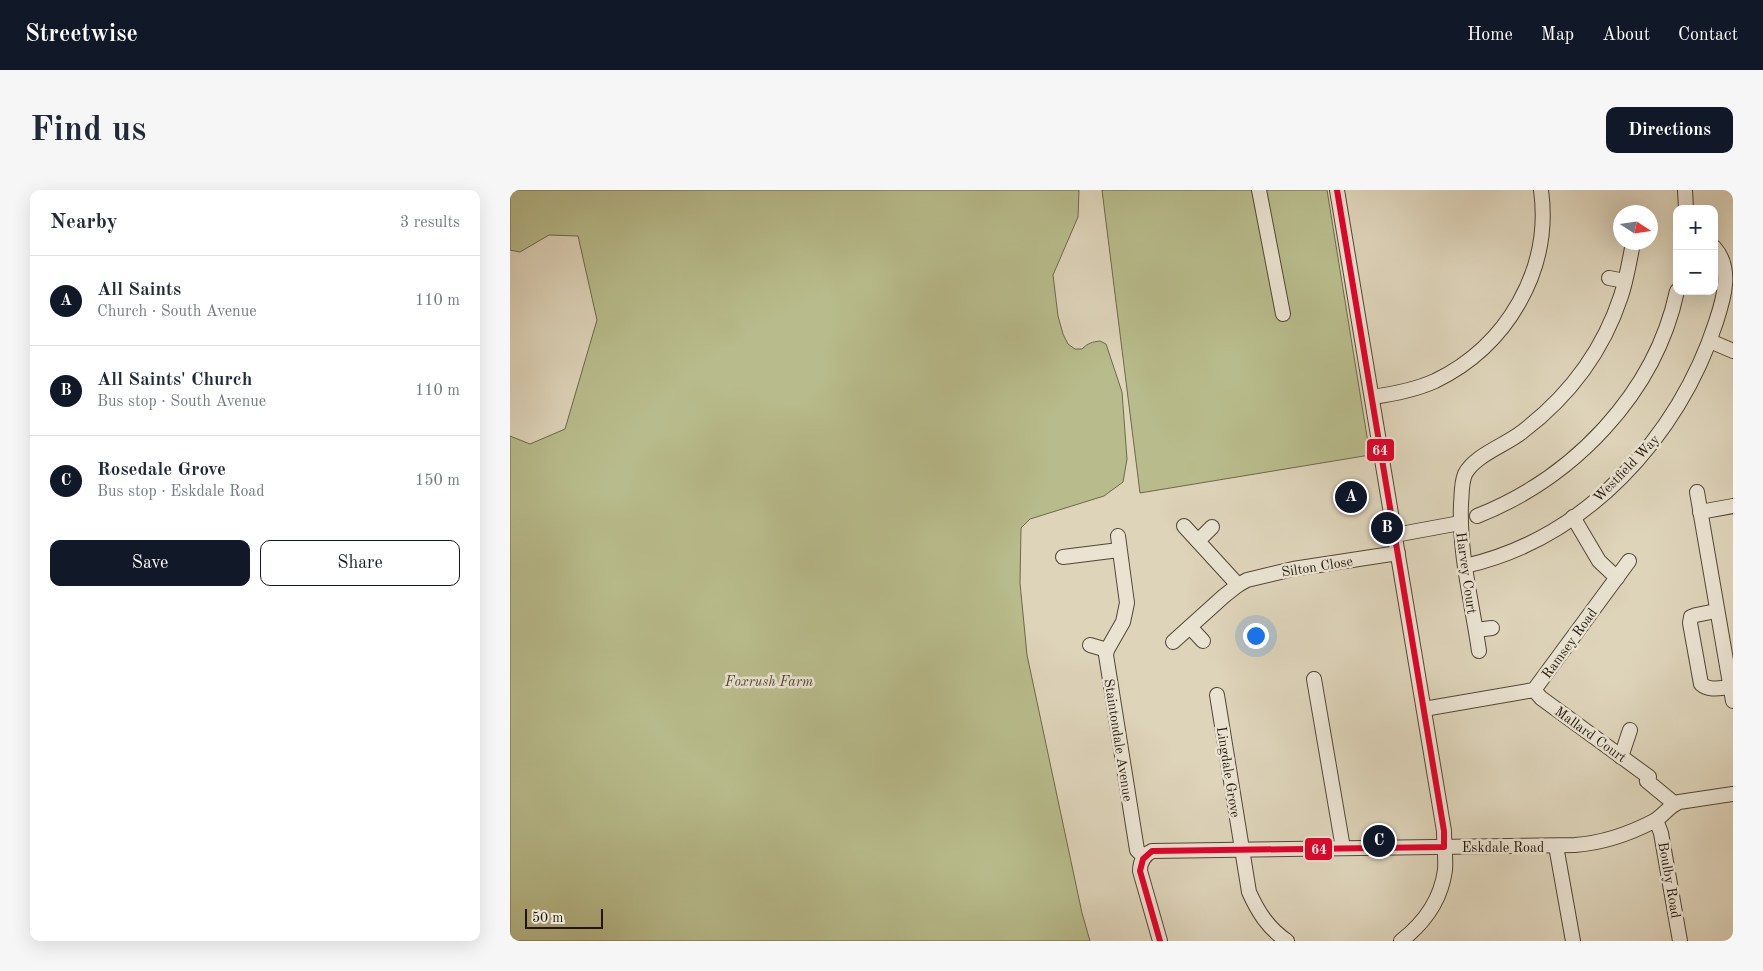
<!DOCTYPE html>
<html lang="en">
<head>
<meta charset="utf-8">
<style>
  :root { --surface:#fff; --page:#f6f6f7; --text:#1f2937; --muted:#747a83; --line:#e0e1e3; --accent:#111827 }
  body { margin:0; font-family:"Old Standard TT",serif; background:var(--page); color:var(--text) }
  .controls { position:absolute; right:15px; top:15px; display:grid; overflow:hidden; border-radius:10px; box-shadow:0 5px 20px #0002 }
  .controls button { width:45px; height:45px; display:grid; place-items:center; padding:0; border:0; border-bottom:1px solid var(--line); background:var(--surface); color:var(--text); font:25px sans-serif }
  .compass { position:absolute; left:1103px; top:15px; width:45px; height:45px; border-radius:50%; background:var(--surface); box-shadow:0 5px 20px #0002; rotate:102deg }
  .scale { position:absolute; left:15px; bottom:12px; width:78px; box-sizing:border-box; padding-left:5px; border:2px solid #221609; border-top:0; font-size:14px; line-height:18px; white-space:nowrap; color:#221609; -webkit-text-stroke:4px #eae3d2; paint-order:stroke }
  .you { position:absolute; left:745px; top:445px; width:18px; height:18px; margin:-12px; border:4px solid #fff; border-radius:50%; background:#1a73e8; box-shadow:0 0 0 8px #1a73e833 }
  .badge { display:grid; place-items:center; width:32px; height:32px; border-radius:50%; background:var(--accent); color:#fff; font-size:16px; font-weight:700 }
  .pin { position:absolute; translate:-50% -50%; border:2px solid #fff; box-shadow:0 1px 5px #0006 }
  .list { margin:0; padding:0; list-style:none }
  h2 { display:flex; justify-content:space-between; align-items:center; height:65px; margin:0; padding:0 20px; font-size:21px }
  h2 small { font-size:16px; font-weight:400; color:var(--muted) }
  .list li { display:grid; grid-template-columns:32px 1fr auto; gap:15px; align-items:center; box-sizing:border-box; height:90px; padding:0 20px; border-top:1px solid var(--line) }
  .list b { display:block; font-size:19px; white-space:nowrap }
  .list p { margin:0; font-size:16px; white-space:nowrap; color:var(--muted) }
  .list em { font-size:16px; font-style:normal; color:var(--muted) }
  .actions { display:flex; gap:10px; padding:15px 20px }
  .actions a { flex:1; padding:11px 0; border:1px solid var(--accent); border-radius:10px; text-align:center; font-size:18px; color:var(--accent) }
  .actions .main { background:var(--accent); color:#fff }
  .map { position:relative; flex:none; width:1223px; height:751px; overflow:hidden; border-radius:10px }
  header { display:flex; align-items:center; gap:30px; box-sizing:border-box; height:70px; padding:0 25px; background:var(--accent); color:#fff }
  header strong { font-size:24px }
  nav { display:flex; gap:28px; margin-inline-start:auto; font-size:18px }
  .intro { display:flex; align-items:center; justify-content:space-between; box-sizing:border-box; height:120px; padding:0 30px }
  h1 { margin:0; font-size:35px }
  .button { padding:12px 22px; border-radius:10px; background:var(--accent); color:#fff; font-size:18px; font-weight:700 }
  main { display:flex; gap:30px; padding:0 30px }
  aside { flex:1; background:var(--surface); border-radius:10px; box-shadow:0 5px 20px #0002 }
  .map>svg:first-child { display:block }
</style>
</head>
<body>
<header>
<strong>Streetwise</strong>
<nav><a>Home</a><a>Map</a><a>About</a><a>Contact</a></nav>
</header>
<div class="intro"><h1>Find us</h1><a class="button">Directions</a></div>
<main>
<aside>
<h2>Nearby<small>3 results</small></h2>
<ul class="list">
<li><span class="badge">A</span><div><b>All Saints</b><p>Church · South Avenue</p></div><em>110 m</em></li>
<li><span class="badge">B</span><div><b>All Saints' Church</b><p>Bus stop · South Avenue</p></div><em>110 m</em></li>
<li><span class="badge">C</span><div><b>Rosedale Grove</b><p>Bus stop · Eskdale Road</p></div><em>150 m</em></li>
</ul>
<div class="actions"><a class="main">Save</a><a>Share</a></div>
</aside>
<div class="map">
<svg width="1223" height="751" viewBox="0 0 1223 751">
  <rect width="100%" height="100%" fill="#ded4ba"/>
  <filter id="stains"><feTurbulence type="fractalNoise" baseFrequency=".004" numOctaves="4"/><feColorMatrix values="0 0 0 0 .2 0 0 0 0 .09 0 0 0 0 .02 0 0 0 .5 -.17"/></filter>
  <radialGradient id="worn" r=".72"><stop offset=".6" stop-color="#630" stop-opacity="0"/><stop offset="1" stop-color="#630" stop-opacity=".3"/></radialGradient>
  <g fill="#b8bb8b" stroke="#6d684a">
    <path d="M0,0H569L568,27L543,85L548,126L553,144L558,154L565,159H572C578,153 582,152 590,151L596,154L612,202L617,269L613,292L594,306L520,329L511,338L510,393L517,465L572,723L580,751H0V246L20,254L55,239L87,130L68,46L39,45L10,62L0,60Z"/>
    <polygon points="592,0 817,0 860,265 630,303"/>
  </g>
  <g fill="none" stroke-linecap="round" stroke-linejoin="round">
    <defs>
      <g id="minor">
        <polyline points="749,0 773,124"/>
        <path d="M827,0L934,641C934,654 936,668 935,680C931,710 913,734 891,751"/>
        <polyline points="1175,0 1176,19"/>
        <polyline points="1099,88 1115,91"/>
        <polyline points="1200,151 1223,161"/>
        <path d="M862,207C884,204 905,200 925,191C997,156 1042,80 1031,0"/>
        <polyline points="1187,302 1223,511"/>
        <polyline points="1190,322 1223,316"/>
        <path d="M967,326C1063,288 1145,204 1167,101"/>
        <polyline points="1063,327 1089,371 1107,388"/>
        <polyline points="674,336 728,395"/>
        <polyline points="885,345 950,333"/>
        <polyline points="608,346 617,413 613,432 597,460 596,465 627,660 634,667"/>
        <polyline points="688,351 702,337"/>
        <polyline points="553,367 609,360"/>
        <path d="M955,376C1075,349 1169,247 1206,132C1214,108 1223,78 1204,57"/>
        <path d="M1206,421L1186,425L1181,427L1180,433L1191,494C1199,501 1210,498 1221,497"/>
        <polyline points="680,437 693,451"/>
        <polyline points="966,440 982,438"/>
        <polyline points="663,452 714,406 728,395 737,390 783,379 888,363"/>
        <polyline points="580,455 597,460"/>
        <path d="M969,461C962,412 949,364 951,314C952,304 951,294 955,284C965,265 996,255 1012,242C1058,207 1093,161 1111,106C1116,91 1119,74 1122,58"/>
        <polyline points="804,489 833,658"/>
        <polyline points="1024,500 1031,508 1139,587 1137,591 1165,614"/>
        <path d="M707,505L739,702C748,722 758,738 777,751"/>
        <polyline points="914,519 1024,500 1119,371"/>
        <polyline points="1111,567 1120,540"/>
        <polyline points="1146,630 1151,643 1170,751"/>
        <polyline points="1046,656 1063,751"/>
        <path d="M650,751L630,681C630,672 634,665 642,661L1065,655C1093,653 1119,644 1144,631C1153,626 1159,616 1169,612L1223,604"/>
      </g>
    </defs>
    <use href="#minor" stroke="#514635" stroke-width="16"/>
    <use href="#minor" stroke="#eae3d2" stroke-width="14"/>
    <defs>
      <polyline id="bus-1" points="650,751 630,681 633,669 642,661 934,657 934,641 827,0"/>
    </defs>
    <use href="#bus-1" stroke="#eae3d2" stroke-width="10"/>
    <use href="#bus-1" stroke="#e4002b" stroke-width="6"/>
  </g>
  <g text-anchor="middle" stroke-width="5" stroke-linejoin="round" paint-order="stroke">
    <g font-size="14" fill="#221609" stroke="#eae3d2">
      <text transform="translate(1116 278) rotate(-46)" y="5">Westfield Way</text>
      <text transform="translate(807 376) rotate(-9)" y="5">Silton Close</text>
      <text transform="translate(957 383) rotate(82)" y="5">Harvey Court</text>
      <text transform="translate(1059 453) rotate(-54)" y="5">Ramsey Road</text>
      <text transform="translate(1081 544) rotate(36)" y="5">Mallard Court</text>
      <text transform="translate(609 550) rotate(81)" y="5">Staintondale Avenue</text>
      <text transform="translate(719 582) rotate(81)" y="5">Lingdale Grove</text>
      <text x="993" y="662">Eskdale Road</text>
      <text transform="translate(1160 690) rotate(80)" y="5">Boulby Road</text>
    </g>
    <g font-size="14" font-style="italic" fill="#4f4830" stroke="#eae3d2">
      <text x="259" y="496">Foxrush Farm</text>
    </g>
  </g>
  <g stroke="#eae3d2" stroke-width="2">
    <rect x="856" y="248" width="29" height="24" rx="5" fill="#e4002b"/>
    <rect x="794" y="647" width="29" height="24" rx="5" fill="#e4002b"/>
  </g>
  <g font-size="14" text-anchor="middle" font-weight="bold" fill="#fff">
    <text x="870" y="265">64</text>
    <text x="809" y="664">64</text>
  </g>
  <rect width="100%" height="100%" filter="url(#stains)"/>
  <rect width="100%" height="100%" fill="url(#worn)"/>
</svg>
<div class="controls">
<button>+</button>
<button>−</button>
</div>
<svg class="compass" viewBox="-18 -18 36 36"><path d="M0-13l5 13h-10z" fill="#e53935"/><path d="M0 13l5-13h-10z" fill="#747a83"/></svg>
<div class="scale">50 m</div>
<div class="you"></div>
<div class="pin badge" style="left:841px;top:307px">A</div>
<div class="pin badge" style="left:877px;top:338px">B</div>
<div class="pin badge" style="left:869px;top:651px">C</div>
</div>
</main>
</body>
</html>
